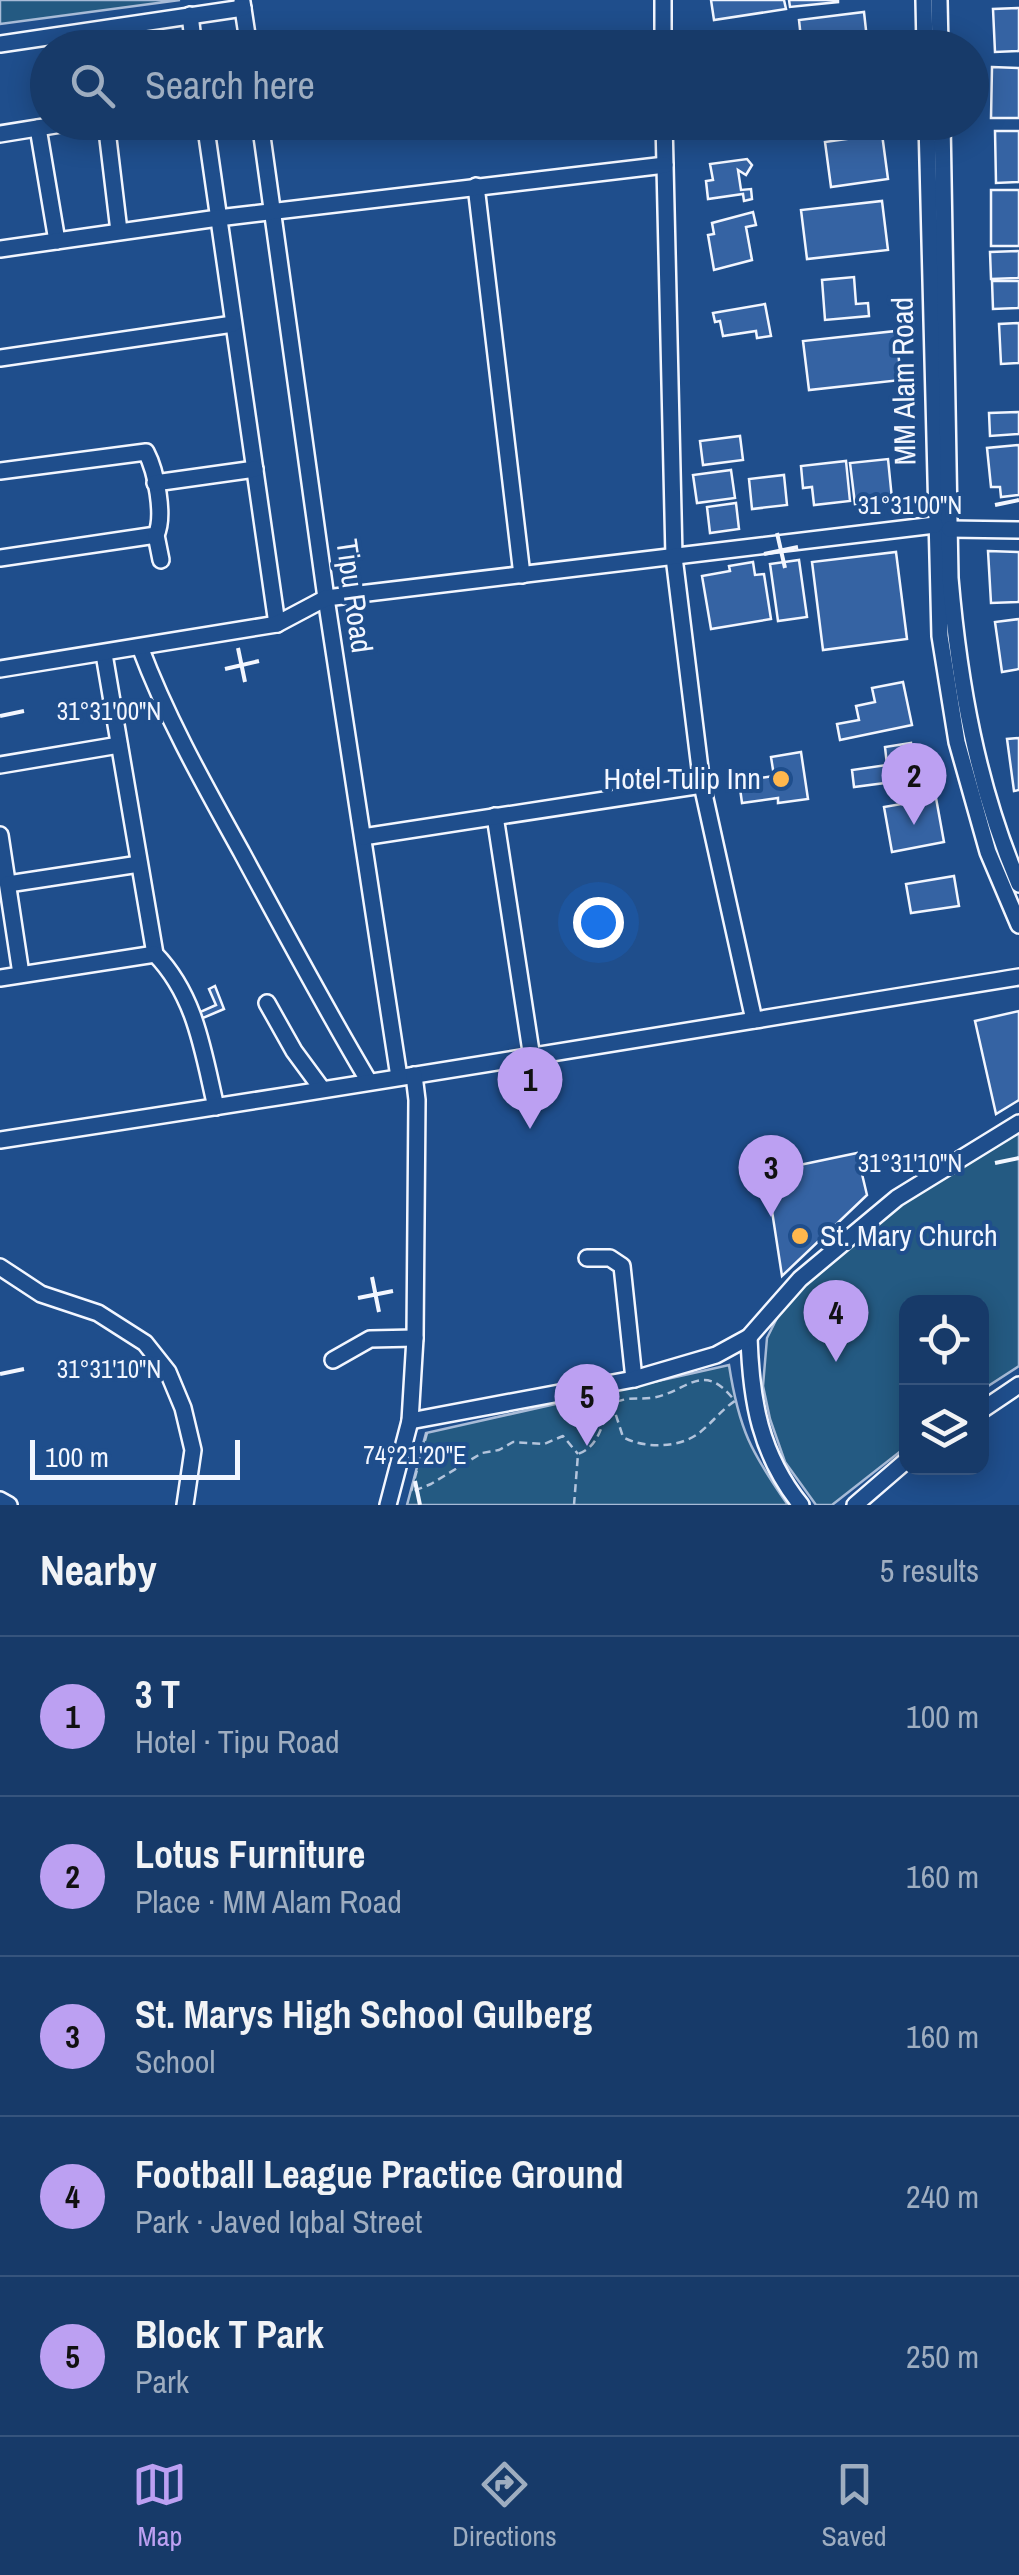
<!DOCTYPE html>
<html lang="en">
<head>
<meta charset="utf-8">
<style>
  :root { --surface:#173a69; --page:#244571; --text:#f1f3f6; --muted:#9eadc0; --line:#36547d; --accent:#bca0f2 }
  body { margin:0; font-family:"Archivo Narrow",sans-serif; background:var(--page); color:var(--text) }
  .controls { position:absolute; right:30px; bottom:30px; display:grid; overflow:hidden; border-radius:20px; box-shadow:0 5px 25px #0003 }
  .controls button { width:90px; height:90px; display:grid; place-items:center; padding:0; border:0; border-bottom:2px solid var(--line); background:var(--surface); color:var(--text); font:50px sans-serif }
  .scale { position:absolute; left:30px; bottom:25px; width:210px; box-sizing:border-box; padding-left:10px; border:5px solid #f2f6ff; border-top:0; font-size:28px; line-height:35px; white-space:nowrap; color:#f2f6ff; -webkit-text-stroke:8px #1f4e8c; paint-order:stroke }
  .you { position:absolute; left:598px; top:922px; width:35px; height:35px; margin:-25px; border:8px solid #fff; border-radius:50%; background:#1a73e8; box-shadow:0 0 0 15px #1a73e833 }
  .badge { display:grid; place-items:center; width:65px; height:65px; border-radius:50%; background:var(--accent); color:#111; font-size:32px; font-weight:700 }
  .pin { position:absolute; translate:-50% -82px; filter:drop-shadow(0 2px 5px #0008) }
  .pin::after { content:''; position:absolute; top:52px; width:35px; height:30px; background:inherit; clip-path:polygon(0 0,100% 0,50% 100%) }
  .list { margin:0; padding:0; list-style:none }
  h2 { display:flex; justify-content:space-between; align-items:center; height:130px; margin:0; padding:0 40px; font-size:42px }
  h2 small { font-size:32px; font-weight:400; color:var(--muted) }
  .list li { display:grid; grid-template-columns:65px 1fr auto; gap:30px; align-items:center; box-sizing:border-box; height:160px; padding:0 40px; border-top:2px solid var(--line) }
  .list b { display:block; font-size:38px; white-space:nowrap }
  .list p { margin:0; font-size:32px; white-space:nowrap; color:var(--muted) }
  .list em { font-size:32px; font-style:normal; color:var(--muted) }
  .icon { flex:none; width:55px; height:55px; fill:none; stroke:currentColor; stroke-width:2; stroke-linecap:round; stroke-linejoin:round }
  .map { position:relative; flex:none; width:1019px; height:1505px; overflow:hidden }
  .search { position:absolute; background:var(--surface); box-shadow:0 5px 25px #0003; left:30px; right:30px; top:30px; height:110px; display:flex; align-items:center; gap:25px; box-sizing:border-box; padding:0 35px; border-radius:55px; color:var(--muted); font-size:38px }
  .sheet { height:930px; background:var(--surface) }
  nav { display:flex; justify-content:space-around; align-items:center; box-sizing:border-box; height:140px; border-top:2px solid var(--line); background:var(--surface); font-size:28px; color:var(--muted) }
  nav a { display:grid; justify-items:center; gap:5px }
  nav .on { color:var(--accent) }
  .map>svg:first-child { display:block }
</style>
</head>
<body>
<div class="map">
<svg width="1019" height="1505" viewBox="0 0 1019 1505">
  <rect width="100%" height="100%" fill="#1f4e8c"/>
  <g fill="#245a82" stroke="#a8bbd7" stroke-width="2.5">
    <polygon points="0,0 180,0 0,24"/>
    <polygon points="1019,1132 1019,1366 982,1390 982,1302 906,1302 906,1447 832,1505 816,1505 785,1462 770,1419 763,1386 767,1338 791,1290 876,1218"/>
    <path d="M729,1365C739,1430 751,1452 788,1505H407L426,1433Z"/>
  </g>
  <g fill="#3563a3" stroke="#f2f6ff" stroke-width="2.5">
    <polygon points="711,0 784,0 786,9 714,20"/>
    <polygon points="789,0 838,0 838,2 790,7"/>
    <polygon points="1019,8 1019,51 995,52 993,9"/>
    <polygon points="864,12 868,48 802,48 799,20"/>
    <polygon points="992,67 1019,68 1019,118 991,118"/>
    <polygon points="823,122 878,122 878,123 824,131"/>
    <polygon points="995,131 1019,131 1019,182 996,183"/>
    <polygon points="882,134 888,179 831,187 825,142"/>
    <polygon points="747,159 752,165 746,175 738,170 741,190 751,189 752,199 744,201 743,194 708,199 706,181 713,180 710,164"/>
    <rect x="991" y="190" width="28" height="56"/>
    <polygon points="882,201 888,250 807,259 801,210"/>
    <polygon points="753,212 756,225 746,227 752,260 714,270 708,235 714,234 712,223"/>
    <polygon points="1019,251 1019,278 991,279 990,252"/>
    <polygon points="854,277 856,304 868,303 869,316 825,320 822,280"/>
    <polygon points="992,281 1019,281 1019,308 993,309"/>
    <polygon points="765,304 771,336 757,338 756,331 723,336 720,321 715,322 713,313"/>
    <polygon points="1019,323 1019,363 1001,364 999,324"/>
    <polygon points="896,331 901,380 809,390 803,341"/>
    <polygon points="1019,412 1019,434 990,436 989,413"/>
    <polygon points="740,436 743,460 703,465 700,441"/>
    <polygon points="1019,445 1019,495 1001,497 1000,487 991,487 987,448"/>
    <polygon points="888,459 892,499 855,504 850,463"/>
    <polygon points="846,461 850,501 814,505 812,487 803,488 801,466"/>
    <polygon points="731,470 735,498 697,503 693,475"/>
    <polygon points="784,475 787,505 752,509 749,479"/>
    <polygon points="736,503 739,529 710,533 707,507"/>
    <polygon points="988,551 1019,552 1019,602 991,603"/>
    <polygon points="896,552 907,639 823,650 812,562"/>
    <polygon points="799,560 807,617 778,621 770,564"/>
    <polygon points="753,562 755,575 764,574 771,619 711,629 702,576 730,571 729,566"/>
    <polygon points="1019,619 1019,669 1002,672 995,622"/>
    <polygon points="903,682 912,725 840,740 837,724 859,720 856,706 875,702 872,688"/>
    <polygon points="1019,738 1019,790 1014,791 1007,739"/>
    <polygon points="911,743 916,779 854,787 852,770 887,765 885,747"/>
    <polygon points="801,752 808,799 778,803 778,798 742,803 739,781 774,776 771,757"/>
    <polygon points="936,798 944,842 892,852 884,807"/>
    <polygon points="954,876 959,906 911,913 906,884"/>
    <polygon points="215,986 224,1009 203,1018 200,1012 216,1005 209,989"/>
    <polygon points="1019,1011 1019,1100 996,1114 975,1021"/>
    <polygon points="857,1153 867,1195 782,1276 766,1172"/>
  </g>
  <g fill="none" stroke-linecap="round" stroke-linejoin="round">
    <defs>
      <g id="minor">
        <polyline points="663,0 663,48"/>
        <polyline points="924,0 925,48"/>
        <polyline points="939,0 940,48"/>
        <polyline points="242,2 249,48"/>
        <polyline points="190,15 194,48"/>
        <polyline points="0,44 243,8"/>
        <polyline points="106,122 119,231"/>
        <polyline points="205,122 277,624"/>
        <polyline points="260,122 326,598 399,1077"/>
        <polyline points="664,122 674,557 702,785 754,1020"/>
        <polyline points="927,122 940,636 957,742 988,852 1019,925"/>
        <path d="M942,122L950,578C959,683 977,786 1019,884"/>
        <polyline points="38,128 57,241"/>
        <polyline points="0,134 74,122"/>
        <polyline points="476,186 522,575"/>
        <polyline points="0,249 218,218 665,165"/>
        <polyline points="0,358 233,324"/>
        <path d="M0,471L146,452C156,471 165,516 156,535L0,558"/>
        <polyline points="155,483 255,469"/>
        <polyline points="950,529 1019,530"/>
        <polyline points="156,535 161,560"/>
        <path d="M140,647C167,719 205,786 242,853C283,929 324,1006 368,1080"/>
        <path d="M104,654L155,954C196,996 203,1052 216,1107"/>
        <polyline points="0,669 277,624 326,598 935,525"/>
        <polyline points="0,765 119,745"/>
        <polyline points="495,816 532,1058"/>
        <polyline points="0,835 21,974"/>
        <polyline points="363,837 702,785"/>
        <polyline points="8,884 139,864"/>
        <polyline points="0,978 155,954"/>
        <polyline points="267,1003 294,1051 322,1089"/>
        <path d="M0,1140C340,1089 679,1032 1019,977"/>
        <polyline points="587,1258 610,1258 622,1266 634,1379"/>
        <polyline points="0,1267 41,1294 98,1313 145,1343 168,1372 183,1408 193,1450 185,1505"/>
        <path d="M749,1337C751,1401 760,1454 801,1505"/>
        <polyline points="333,1360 370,1339 415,1338"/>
        <polyline points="982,1410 1019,1385"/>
        <polyline points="410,1421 634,1379 716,1355 749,1337 800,1279 897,1198 1019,1123"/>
        <polyline points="0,1500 9,1505"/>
        <polyline points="388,1505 410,1421 415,1338 417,1100 414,1075"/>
        <polyline points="855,1505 906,1461"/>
      </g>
    </defs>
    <use href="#minor" stroke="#f2f6ff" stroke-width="20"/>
    <g stroke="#b3c4dc" stroke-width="2.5" stroke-dasharray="8 5" stroke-linecap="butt">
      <path d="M604,1399C614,1404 617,1401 627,1399C635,1398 643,1399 651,1398C689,1392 702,1359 735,1401C721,1410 712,1423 699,1433C680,1448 644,1449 623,1437L612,1403"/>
      <polyline points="427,1433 411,1492 431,1484 482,1453 499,1450 513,1442 544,1444 563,1436 578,1454"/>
      <path d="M574,1505L578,1454C600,1446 601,1424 611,1404"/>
    </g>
    <use href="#minor" stroke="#1f4e8c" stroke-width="15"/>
  </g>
  <path fill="none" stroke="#f2f6ff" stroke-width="4" d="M995,505L1019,500M777,533L785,568M764,554L798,547M238,648L245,682M225,669L259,661M0,716L24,711M995,1163L1019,1158M372,1277L379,1312M358,1298L393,1291M0,1374L24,1369M415,1481L420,1505"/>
  <g fill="#ffb74d" stroke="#1f4e8c" stroke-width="4">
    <circle cx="781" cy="779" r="10"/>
    <circle cx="800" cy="1236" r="10"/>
  </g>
  <g text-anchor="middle" stroke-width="8" stroke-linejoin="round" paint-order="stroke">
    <g font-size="30" fill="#f2f6ff" stroke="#1f4e8c">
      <text transform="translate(904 381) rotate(-91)" y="10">MM Alam Road</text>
      <text transform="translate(354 596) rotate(82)" y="10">Tipu Road</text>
    </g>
    <g font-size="30" fill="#f2f6ff" stroke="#1f4e8c" text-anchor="end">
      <text x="761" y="789">Hotel Tulip Inn</text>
      <text x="820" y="1246" text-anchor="start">St. Mary Church</text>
    </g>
  </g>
  <g font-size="25" text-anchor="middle" fill="#f2f6ff" stroke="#1f4e8c" stroke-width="8" stroke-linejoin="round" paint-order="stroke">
    <text x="910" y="514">31°31'00"N</text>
    <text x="109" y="720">31°31'00"N</text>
    <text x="910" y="1172">31°31'10"N</text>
    <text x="109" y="1378">31°31'10"N</text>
    <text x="415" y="1464">74°21'20"E</text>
  </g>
</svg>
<div class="controls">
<button><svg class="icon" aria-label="locate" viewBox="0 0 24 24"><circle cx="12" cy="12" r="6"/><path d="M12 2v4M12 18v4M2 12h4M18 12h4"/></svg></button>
<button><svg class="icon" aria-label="layers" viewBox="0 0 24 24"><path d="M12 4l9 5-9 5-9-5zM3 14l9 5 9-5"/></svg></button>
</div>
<div class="scale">100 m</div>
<div class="you"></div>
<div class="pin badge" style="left:530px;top:1129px">1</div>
<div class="pin badge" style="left:914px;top:825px">2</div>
<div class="pin badge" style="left:771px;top:1217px">3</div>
<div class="pin badge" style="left:836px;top:1362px">4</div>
<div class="pin badge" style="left:587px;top:1446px">5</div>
<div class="search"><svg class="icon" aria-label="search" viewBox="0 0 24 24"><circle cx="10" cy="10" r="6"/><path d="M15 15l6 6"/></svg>Search here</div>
</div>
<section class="sheet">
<h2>Nearby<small>5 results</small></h2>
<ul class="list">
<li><span class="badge">1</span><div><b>3 T</b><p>Hotel · Tipu Road</p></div><em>100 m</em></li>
<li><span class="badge">2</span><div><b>Lotus Furniture</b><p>Place · MM Alam Road</p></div><em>160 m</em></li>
<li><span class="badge">3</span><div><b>St. Marys High School Gulberg</b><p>School</p></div><em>160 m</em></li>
<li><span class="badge">4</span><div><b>Football League Practice Ground</b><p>Park · Javed Iqbal Street</p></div><em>240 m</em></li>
<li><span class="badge">5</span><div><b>Block T Park</b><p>Park</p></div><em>250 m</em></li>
</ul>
</section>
<nav>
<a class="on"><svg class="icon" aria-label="map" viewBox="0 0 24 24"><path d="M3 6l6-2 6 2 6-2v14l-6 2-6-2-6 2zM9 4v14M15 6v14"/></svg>Map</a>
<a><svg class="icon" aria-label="directions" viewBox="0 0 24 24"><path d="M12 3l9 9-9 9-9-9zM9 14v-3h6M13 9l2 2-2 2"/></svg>Directions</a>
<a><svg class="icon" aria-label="saved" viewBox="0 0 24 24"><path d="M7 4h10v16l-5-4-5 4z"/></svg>Saved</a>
</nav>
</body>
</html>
